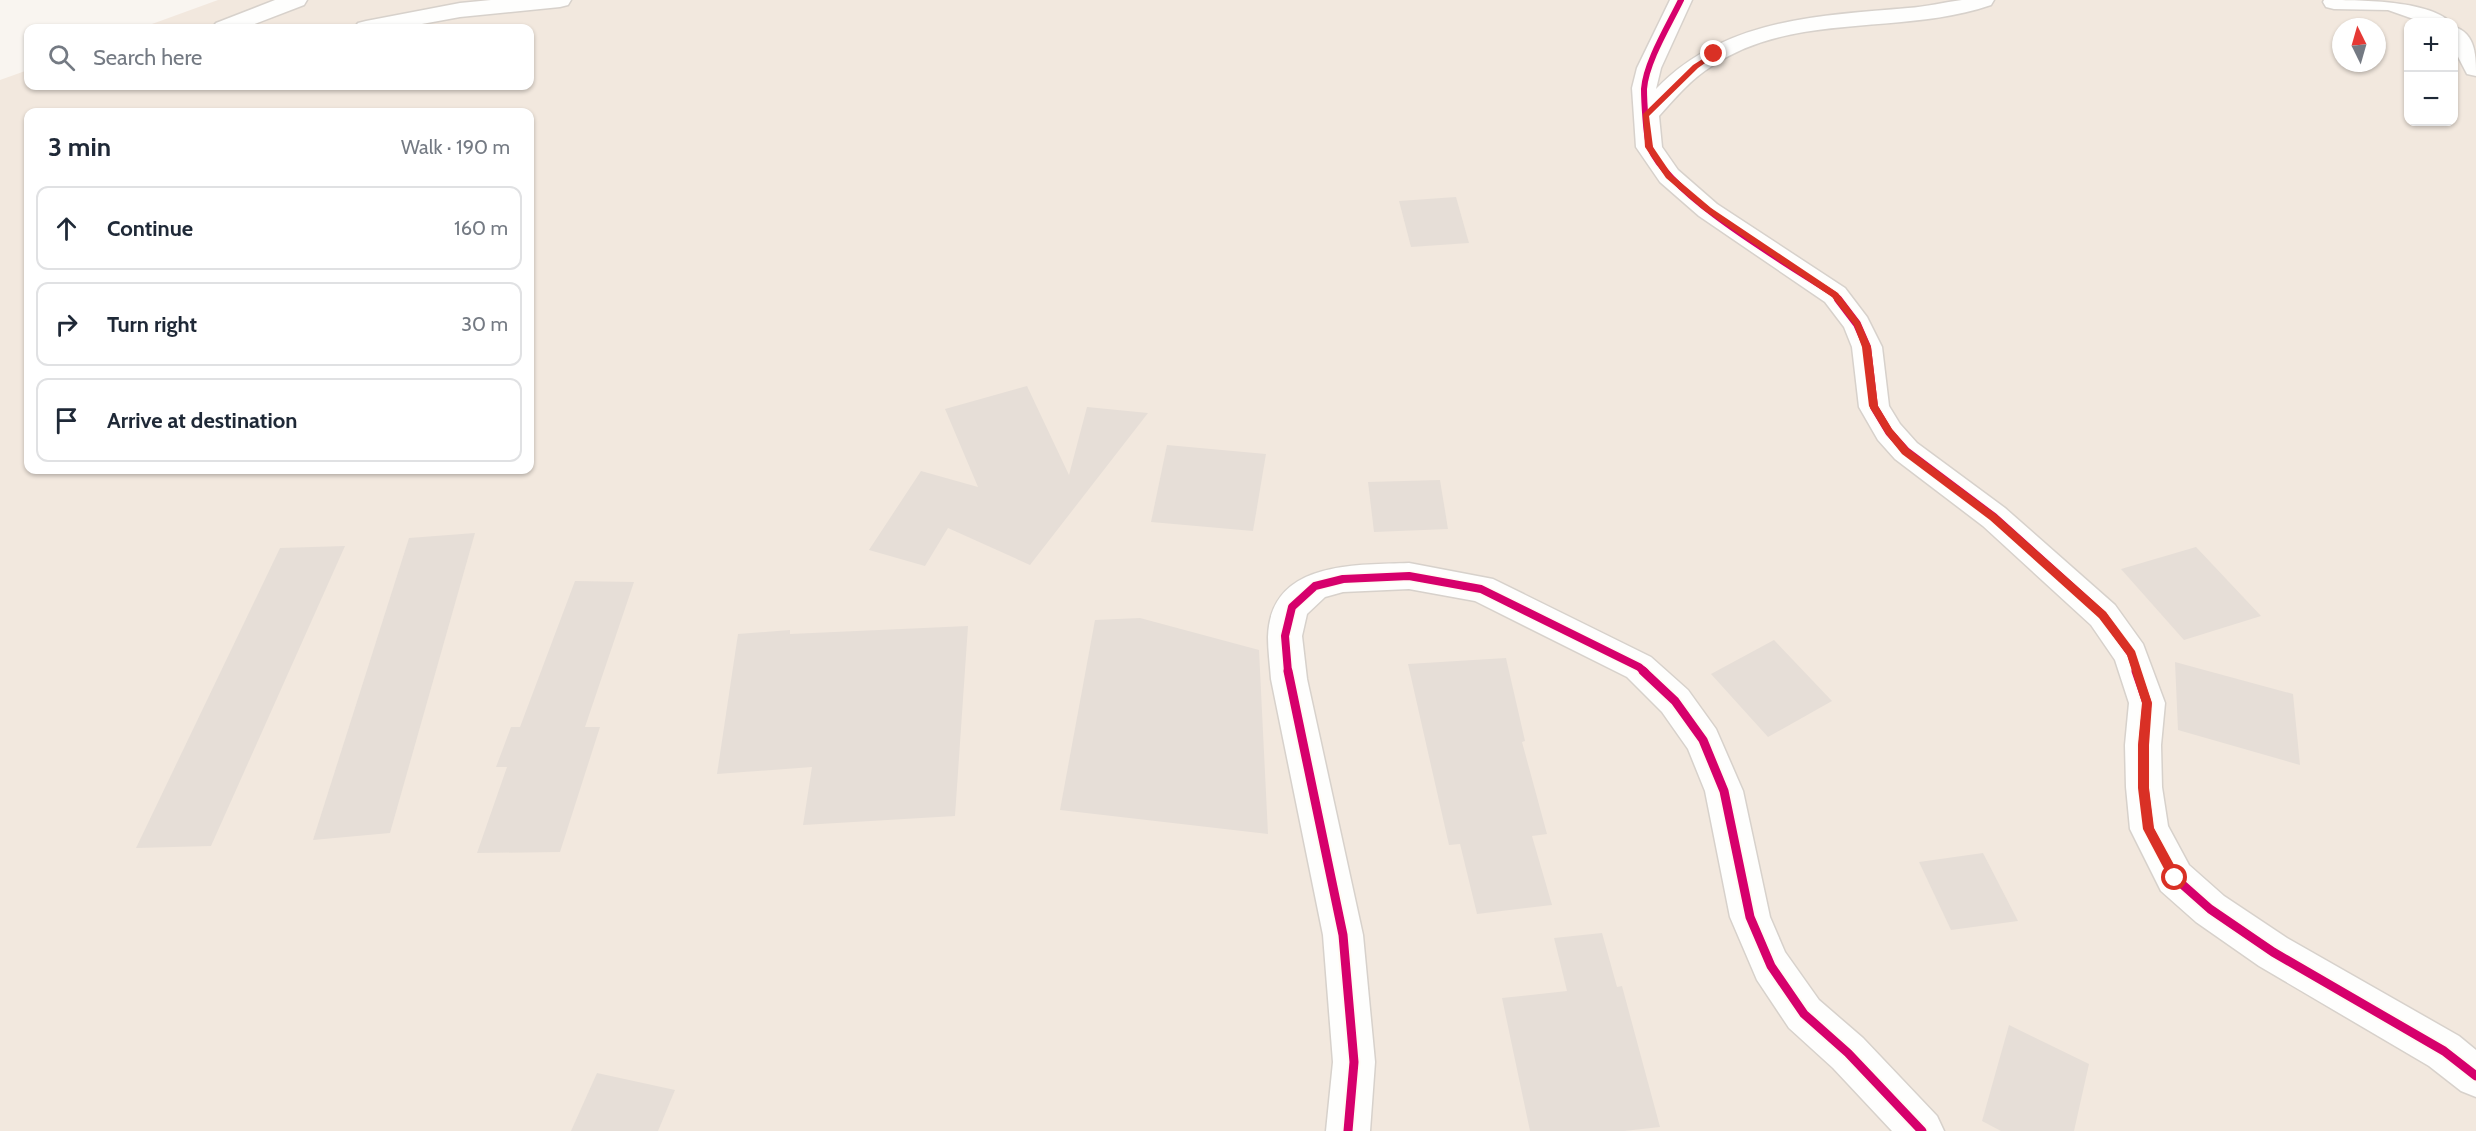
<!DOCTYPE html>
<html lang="en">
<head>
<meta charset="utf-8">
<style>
  :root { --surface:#fff; --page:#f2f2f3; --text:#1f2937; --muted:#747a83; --line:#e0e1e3 }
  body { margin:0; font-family:Cabin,sans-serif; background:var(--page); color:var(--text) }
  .controls { position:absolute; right:18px; top:18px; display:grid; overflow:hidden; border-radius:12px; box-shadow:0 2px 4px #0004 }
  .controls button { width:54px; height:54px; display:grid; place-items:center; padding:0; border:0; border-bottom:2px solid var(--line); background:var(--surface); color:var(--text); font:30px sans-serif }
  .compass { position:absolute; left:2332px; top:18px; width:54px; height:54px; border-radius:50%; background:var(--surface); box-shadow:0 2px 4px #0004; rotate:355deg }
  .stop { position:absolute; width:18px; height:18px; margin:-14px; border:4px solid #d93025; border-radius:50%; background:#fff }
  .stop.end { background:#d93025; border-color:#fff; box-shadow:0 2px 6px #0008 }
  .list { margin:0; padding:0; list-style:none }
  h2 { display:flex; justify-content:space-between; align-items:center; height:78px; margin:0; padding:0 24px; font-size:26px }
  h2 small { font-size:20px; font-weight:400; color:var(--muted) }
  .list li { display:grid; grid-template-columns:39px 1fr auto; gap:18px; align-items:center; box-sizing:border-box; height:84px; margin:0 12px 12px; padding:0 12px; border:2px solid var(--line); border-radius:12px }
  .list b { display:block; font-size:22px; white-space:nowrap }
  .list em { font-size:20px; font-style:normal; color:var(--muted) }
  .icon { flex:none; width:33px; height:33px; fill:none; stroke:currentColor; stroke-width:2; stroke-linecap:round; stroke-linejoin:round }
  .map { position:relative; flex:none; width:2476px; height:1131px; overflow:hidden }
  .search { position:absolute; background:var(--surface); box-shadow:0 2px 4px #0004; left:24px; top:24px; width:510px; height:66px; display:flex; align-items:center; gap:15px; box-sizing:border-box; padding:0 21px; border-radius:12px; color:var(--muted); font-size:22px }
  .panel { position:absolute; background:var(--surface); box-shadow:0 2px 4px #0004; left:24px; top:108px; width:510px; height:366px; border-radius:12px }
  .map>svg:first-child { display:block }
</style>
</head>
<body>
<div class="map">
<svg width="2476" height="1131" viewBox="0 0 2476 1131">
  <rect width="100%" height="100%" fill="#f9f5f0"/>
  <path fill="#f2e8de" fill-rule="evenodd" d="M218,0H2476V1131H0V80L28,70V86H530V28H141ZM2408,22H2454V122H2408ZM2341,27H2377V63H2341ZM28,112H530V470H28Z"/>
  <g fill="#e6ded7">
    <polygon points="1456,197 1469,243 1411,247 1399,201"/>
    <polygon points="1027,386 1069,475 1087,407 1148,413 1030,565 948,528 925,566 869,550 921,471 978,487 945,409"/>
    <polygon points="1167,445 1266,454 1253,531 1151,522"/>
    <polygon points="1440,480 1448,529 1374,532 1368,482"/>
    <polygon points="475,533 390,833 313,840 409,538"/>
    <polygon points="345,546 211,846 136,848 280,548"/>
    <polygon points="2196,547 2261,616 2184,640 2121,569"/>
    <polygon points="575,581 634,582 585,727 600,727 560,852 477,853 507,767 496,767 511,727 520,727"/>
    <polygon points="1140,618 1259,650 1268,834 1060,810 1095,620"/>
    <polygon points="968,626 955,816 803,825 812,767 717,774 738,634 790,630 790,634"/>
    <polygon points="1774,640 1832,701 1768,737 1711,674"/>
    <polygon points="1506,658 1525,741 1522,742 1547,834 1532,836 1552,905 1477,914 1460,844 1449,845 1408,664"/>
    <polygon points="2175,662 2293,694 2300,765 2178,730"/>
    <polygon points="1983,853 2018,921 1951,930 1919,862"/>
    <polygon points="1602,933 1617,987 1622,986 1660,1127 1624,1131 1530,1131 1502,998 1567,991 1554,938"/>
    <polygon points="2009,1025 2089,1064 2074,1131 2001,1131 1982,1121"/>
    <polygon points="597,1073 675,1090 658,1131 571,1131"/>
  </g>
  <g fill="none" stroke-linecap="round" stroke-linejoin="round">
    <defs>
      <g id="minor">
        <polygon points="275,0 307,0 304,5 244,28 212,28 216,23"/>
        <polygon points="491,0 571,0 568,5 560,7 460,17 400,28 354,28 358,23 366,21 460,3"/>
        <path d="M1670,0H1692L1661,68L1656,89C1724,19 1816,16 1908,8C1926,7 1944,2 1962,0C1973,0 1984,0 1994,0L1991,5C1902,36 1793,11 1712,66C1691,79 1675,98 1659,116L1662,147L1678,170L1717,204L1845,288L1867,317L1882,347L1889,406L1900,424L1917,443L2005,508L2115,605L2143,644L2165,703L2161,745L2162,787L2168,826L2189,865L2224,896L2287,938L2459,1036L2476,1050V1097L2461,1091L2429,1066L2259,966L2196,922L2161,891L2130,829L2126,787L2125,745L2129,703L2115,660L2091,625L1983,526L1895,459L1878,440L1859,407L1852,347L1844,327L1825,302L1699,216L1660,182L1636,147L1632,88L1637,68Z"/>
        <path d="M2324,0C2357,0 2428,0 2450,22H2422L2388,10L2334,9L2326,7L2323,2Z"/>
        <path d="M2454,27C2476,33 2476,57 2476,76L2467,74L2454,49Z"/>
        <path d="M1409,563L1493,579L1651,657L1688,690L1716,729L1743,791L1770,917L1785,952L1819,1000L1863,1038L1937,1116L1944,1131H1892L1833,1068L1789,1028L1757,980L1730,917L1705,791L1688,749L1662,712L1627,677L1475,601L1409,589L1343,592L1325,597L1307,614L1302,636L1307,679L1363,935L1375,1062L1370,1131H1326L1333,1062L1323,935L1271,679C1270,665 1268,651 1268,637C1270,561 1354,565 1409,563Z"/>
      </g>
    </defs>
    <use href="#minor" stroke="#d7d1cb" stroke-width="3"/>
    <use href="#minor" fill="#fefefd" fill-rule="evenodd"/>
    <defs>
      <path id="cycleway-far2" d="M1681,0C1669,25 1646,62 1644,89C1644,98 1646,140 1650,148C1671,197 1788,264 1835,295L1839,301"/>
      <g id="cycleway-far1">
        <polyline points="1838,299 1857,324 1867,347 1874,407 1889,432 1906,451 1994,517 2103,615 2131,654 2137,672"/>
        <polyline points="1288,672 1285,636 1292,607 1315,586 1343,579 1409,576 1481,589 1639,667 1645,672"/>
      </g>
      <g id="cycleway">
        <polyline points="1288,671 1343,935 1354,1062 1348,1131"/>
        <polyline points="1643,671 1675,701 1703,740 1724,791 1750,917 1771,966 1804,1014 1848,1053 1922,1131"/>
        <polyline points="2136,671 2147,703 2143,745 2144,787 2149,829 2175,878 2210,909 2273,952 2444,1051 2476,1076"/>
      </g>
    </defs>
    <use href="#cycleway-far2" stroke="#fffaf3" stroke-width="9"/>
    <use href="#cycleway-far1" stroke="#fffaf3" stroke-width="11"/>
    <use href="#cycleway" stroke="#fffaf3" stroke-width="13"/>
    <use href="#cycleway-far2" stroke="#d6006c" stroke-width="6"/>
    <use href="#cycleway-far1" stroke="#d6006c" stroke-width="8"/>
    <use href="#cycleway" stroke="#d6006c" stroke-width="9"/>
  </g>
  <polygon fill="#d93025" points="1712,53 1718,54 1698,68 1649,116 1653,147 1672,175 1711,208 1838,293 1860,322 1871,347 1878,406 1892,429 1909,449 1997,515 2061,572 2106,612 2135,651 2152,703 2149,745 2149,788 2154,828 2179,874 2179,882 2171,882 2143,829 2138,788 2138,745 2142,703 2127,655 2099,618 1990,520 1902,454 1886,434 1869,406 1862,347 1854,325 1832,297 1705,211 1666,178 1645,147 1643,114 1693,65"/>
</svg>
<div class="controls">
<button>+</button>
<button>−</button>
</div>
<svg class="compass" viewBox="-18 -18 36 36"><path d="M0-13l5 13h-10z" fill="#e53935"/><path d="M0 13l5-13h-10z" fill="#747a83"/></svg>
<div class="stop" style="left:2175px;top:878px"></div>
<div class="stop end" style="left:1714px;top:54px"></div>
<div class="search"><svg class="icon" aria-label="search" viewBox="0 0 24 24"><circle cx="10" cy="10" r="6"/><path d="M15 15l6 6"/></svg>Search here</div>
<section class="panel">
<h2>3 min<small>Walk · 190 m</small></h2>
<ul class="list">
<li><svg class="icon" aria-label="ahead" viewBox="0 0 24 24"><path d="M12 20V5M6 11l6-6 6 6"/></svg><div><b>Continue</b></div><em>160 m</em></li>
<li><svg class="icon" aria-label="right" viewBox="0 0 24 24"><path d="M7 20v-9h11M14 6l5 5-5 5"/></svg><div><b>Turn right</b></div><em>30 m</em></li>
<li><svg class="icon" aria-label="arrive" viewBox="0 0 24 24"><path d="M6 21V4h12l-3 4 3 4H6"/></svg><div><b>Arrive at destination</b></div></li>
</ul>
</section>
</div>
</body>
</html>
